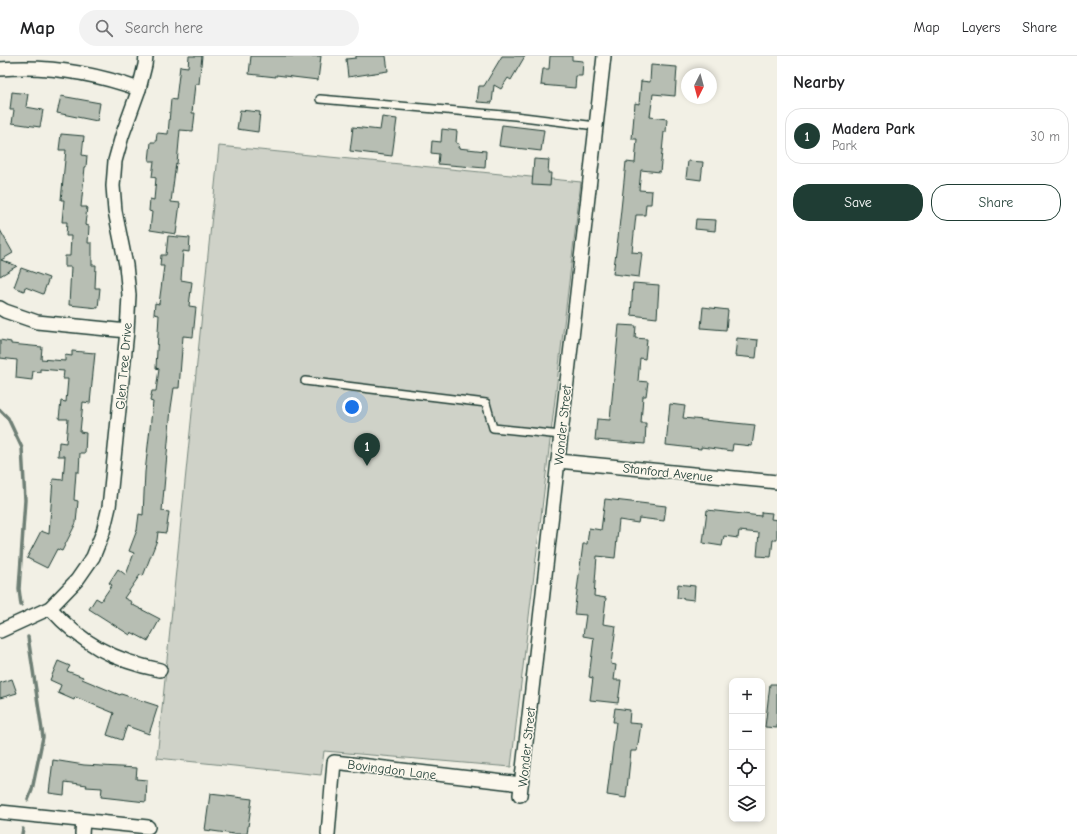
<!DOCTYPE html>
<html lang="en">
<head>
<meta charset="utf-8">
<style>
  :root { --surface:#fff; --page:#f2f2f2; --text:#202124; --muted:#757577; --line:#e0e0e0; --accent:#1f3d34 }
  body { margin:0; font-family:"Comic Neue",sans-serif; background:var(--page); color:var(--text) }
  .controls { position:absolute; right:12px; bottom:12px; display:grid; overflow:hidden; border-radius:8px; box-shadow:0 2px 6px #0003 }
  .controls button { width:36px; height:36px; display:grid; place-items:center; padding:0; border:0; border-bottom:1px solid var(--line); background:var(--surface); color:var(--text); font:20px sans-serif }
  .compass { position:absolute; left:681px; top:12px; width:36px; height:36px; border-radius:50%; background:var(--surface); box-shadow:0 2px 6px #0003; rotate:186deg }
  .you { position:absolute; left:352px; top:351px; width:14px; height:14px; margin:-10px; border:3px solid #fff; border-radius:50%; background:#1a73e8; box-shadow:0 0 0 6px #1a73e833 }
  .badge { display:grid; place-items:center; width:26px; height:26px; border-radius:50%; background:var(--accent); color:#fff; font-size:13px; font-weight:700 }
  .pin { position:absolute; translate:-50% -33px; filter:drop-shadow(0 1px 2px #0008) }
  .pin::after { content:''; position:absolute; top:21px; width:14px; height:12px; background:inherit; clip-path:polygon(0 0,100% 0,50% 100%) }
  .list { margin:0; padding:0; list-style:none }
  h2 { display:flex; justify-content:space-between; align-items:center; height:52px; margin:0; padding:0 16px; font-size:17px }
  h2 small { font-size:13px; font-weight:400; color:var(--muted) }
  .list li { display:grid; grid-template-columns:26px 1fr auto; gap:12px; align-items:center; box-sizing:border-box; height:56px; margin:0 8px 8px; padding:0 8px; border:1px solid var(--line); border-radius:16px }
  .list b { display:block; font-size:15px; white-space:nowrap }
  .list p { margin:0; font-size:13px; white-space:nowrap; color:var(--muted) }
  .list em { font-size:13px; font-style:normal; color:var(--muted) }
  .actions { display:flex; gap:8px; padding:12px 16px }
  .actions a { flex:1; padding:9px 0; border:1px solid var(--accent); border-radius:16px; text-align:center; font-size:14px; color:var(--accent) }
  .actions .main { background:var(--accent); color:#fff }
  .icon { flex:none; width:22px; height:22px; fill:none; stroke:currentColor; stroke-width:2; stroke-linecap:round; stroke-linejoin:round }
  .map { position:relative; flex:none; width:777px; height:778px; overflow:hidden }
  header { display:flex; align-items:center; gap:24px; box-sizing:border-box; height:56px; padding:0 20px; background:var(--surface); border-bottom:1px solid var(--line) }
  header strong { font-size:19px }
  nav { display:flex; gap:22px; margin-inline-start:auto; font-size:14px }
  .search { width:280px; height:36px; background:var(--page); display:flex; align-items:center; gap:10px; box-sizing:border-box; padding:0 14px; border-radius:22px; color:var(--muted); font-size:15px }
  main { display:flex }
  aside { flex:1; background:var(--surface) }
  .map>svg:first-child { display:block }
</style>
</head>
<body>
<header>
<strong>Map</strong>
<div class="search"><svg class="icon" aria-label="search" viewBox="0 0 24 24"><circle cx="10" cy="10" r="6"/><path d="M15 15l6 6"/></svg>Search here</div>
<nav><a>Map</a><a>Layers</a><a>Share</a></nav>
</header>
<main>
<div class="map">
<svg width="777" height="778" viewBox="0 0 777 778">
  <rect width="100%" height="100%" fill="#f2f0e5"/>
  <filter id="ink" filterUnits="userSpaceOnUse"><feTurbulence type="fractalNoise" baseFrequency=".025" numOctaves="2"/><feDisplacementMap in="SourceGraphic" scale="8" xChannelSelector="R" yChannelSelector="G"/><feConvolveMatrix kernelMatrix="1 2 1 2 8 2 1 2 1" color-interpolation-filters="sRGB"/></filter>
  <g filter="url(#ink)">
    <polygon fill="#cfd2c8" stroke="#77887e" points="219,90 581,126 511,711 324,695 321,719 157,702"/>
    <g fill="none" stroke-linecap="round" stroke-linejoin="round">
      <g stroke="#6e7f75" stroke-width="3.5">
        <polyline points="0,354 8,362 22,392 25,444 19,533 21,549"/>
        <polyline points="28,744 32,734 43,681 28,581"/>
        <polyline points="22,778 23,773"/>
      </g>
    </g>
    <g fill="#b7beb3" stroke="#1f3d34">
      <polygon points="189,0 202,0 199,28 195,28 192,57 195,57 193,75 180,74 177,108 176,107 171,146 180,147 176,178 150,174 152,156 149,155 150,143 154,144 156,122 152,121 154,105 149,105 151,86 156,86 157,77 168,78 171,43 176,44 180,10 188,11"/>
      <polygon points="251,0 321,0 318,24 276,19 276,21 249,18"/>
      <polygon points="356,0 386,0 388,15 348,21 346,3 356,2"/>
      <polygon points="502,0 525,0 511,24 508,22 501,33 494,29 492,47 477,46 479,30 484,30"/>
      <polygon points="550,0 572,0 572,4 583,5 582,20 576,20 575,32 541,29 543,13 549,13"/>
      <polygon points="651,9 677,11 675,40 653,38 650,61 667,63 666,76 664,76 660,116 641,114 639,134 652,135 651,148 646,148 645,159 636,159 632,196 642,197 639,221 613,218 618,182 626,106 635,107 637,83 632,83 635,47 639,48 641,25 650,26"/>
      <polygon points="12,36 28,38 26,51 43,54 40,71 12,67 14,54 10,54"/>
      <polygon points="61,40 100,47 97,65 57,57"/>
      <polygon points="240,54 260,56 258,76 237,73"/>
      <polygon points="382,61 397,63 392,100 350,95 353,71 380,74"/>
      <polygon points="502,69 544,74 541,95 499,90"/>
      <polygon points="442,73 457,75 456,87 459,88 458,92 486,95 485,112 438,108 439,98 431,97 432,85 441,86"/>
      <polygon points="61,78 84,80 82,99 87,100 86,111 85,111 81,151 87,151 85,169 89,170 88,187 92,187 92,209 96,209 95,232 100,232 98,252 69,249 71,211 65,211 65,200 70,200 71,180 66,180 67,166 62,166 64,144 61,144 66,94 59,94"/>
      <polygon points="534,103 549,104 548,117 551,117 550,130 532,129"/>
      <polygon points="688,105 703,106 701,124 686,122"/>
      <polygon points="696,163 716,164 715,175 695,173"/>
      <polygon points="0,174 13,197 1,204 17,210 0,220"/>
      <polygon points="168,180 190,182 189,196 183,195 181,224 192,226 189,250 196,251 193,281 183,280 179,332 174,332 171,352 162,455 169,456 166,477 158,476 157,484 143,520 140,519 124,542 132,546 131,548 160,563 148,585 131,576 130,579 89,553 96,542 101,545 112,529 109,527 118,513 126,519 134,497 129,495 137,474 139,458 143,459 145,416 153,346 150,345 152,335 156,335 159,313 156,312 159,259 154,258 155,247 159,248 164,210 160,210 161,199 166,199"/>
      <polygon points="21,212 49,222 43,238 25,231 24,235 14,231"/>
      <polygon points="633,227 659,229 657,262 631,259"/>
      <polygon points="703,251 728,254 726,274 701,272"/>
      <polygon points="619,269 636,270 635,282 647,283 645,303 640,302 638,325 648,326 646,340 643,340 641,367 646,367 645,388 595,384 597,363 610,364"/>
      <polygon points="737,282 758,284 756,302 735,300"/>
      <polygon points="0,284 11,286 11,288 42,291 41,303 65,305 65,299 72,300 72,295 95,297 90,347 83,346 80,376 86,377 85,397 80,397 79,416 76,416 74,444 78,445 76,467 62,495 57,493 47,512 27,502 41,475 49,478 53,423 63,424 65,400 58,400 59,386 66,387 68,363 59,363 61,345 66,346 68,323 63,323 64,315 40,313 40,316 33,315 32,324 16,322 17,304 0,302"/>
      <polygon points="670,348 685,350 683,362 755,369 752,390 733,388 732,395 701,391 701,393 666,389"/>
      <polygon points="605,443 666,450 664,465 639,462 638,467 619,464 615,502 597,500 594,540 606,542 603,568 616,570 611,608 616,609 614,624 621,624 618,647 590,644 593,622 589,621 594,582 583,580 586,559 574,558 583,488 587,488 589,472 601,474"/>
      <polygon points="707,454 761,460 761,456 772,457 771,463 777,464 777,484 773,484 771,501 757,500 759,477 739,475 738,482 724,480 722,490 703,487"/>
      <polygon points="678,528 695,530 694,544 677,542"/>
      <polygon points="58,605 70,610 67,615 83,621 82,623 120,639 121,638 158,650 149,678 127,670 122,684 107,679 114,657 75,641 74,644 58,637 61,629 50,624"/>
      <polygon points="12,623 17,637 0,642 0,627"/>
      <polygon points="770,628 777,628 777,672 765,671"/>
      <polygon points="615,652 630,654 629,667 641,668 637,695 631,695 626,742 607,739 616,666 613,666"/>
      <polygon points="53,704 84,709 137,712 136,723 147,724 146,746 101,741 102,732 86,731 87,729 65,726 64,739 49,737"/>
      <polygon points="210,738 252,743 247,778 234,778 205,774"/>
    </g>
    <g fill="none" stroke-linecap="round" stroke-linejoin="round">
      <defs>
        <g id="lane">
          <polyline points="320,43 515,60 596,70"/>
          <polyline points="305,325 486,347 493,372 561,379"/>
        </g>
        <g id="street">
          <path d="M0,13C47,9 94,17 139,33"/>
          <polyline points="0,252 5,255 37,266 127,275"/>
          <polyline points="558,405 777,426"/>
          <path d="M50,552C81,587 114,605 160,614"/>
          <polyline points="0,575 50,552 77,524 93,501 103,476 109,451 111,432 127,275 129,239 126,209 115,155 113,130 115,105 122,80 139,33 145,9 146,0"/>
          <polyline points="520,739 604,0"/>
          <polyline points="0,756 148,771"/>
          <polyline points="82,778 83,765"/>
          <polyline points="328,778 334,706 521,728"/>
        </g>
      </defs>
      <use href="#lane" stroke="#1f3d34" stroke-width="10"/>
      <use href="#street" stroke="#1f3d34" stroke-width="16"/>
      <use href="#lane" stroke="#fbf7ec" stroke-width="7"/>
      <use href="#street" stroke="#fbf7ec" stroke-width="13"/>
    </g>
  </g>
  <g text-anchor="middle" stroke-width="3" stroke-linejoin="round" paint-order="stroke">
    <g font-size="13" fill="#1f3d34" stroke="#fbf7ec">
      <text transform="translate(123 310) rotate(-85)" y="5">Glen Tree Drive</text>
      <text transform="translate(562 369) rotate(-84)" y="5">Wonder Street</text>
      <text transform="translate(668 416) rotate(6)" y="5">Stanford Avenue</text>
      <text transform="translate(526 691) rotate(-84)" y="5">Wonder Street</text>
      <text transform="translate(392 713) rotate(7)" y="5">Bovingdon Lane</text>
    </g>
  </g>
</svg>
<div class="controls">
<button>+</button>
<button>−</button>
<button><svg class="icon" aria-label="locate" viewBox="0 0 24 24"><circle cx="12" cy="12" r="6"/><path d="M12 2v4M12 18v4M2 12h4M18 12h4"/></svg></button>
<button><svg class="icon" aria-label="layers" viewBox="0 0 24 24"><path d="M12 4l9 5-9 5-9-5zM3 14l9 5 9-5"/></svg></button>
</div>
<svg class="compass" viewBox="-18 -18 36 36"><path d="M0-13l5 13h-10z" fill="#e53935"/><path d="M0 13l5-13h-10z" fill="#757577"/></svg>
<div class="you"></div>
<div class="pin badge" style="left:367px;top:410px">1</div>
</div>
<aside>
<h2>Nearby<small></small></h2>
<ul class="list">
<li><span class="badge">1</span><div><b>Madera Park</b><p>Park</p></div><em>30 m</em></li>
</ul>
<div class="actions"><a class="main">Save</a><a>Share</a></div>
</aside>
</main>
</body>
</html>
